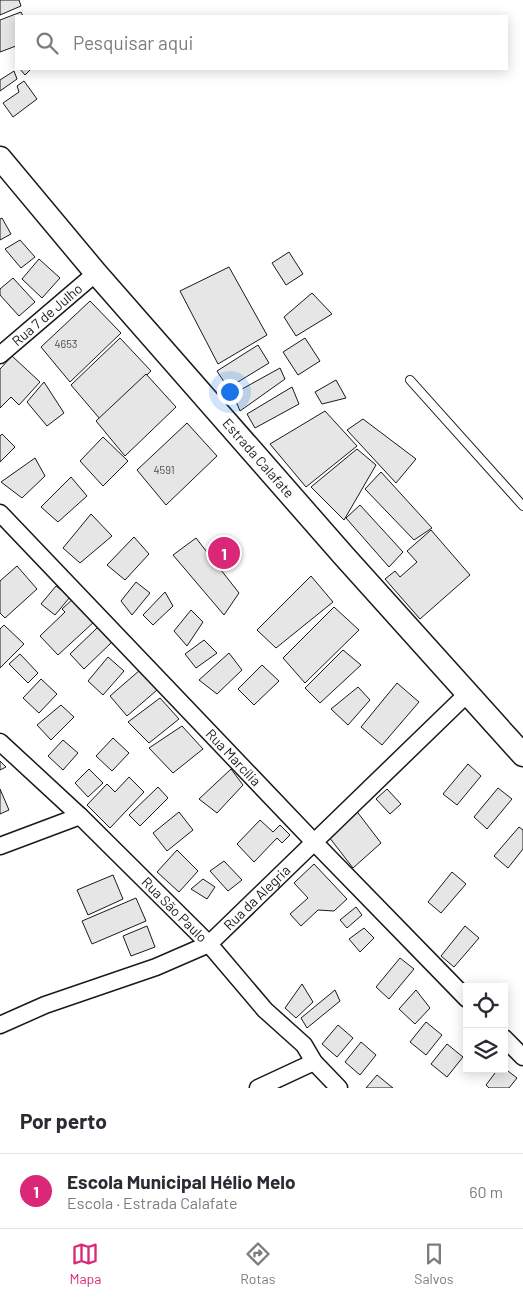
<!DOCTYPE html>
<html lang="pt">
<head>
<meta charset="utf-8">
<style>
  :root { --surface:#fff; --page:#f7f7f7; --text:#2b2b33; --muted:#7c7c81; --line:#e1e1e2; --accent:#db2777 }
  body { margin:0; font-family:Barlow,sans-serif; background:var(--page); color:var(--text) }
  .controls { position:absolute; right:15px; bottom:15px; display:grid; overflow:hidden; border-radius:0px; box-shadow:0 2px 12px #0003 }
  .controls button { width:45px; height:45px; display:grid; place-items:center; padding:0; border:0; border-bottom:1px solid var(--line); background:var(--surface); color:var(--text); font:25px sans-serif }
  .you { position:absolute; left:229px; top:391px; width:18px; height:18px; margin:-12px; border:4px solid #fff; border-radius:50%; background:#1a73e8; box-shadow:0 0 0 8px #1a73e833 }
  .badge { display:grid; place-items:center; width:32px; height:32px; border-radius:50%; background:var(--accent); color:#fff; font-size:16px; font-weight:700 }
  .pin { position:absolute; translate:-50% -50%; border:2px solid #fff; box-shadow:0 1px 5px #0006 }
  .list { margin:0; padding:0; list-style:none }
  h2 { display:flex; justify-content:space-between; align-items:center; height:65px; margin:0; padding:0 20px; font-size:21px }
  h2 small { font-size:16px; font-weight:400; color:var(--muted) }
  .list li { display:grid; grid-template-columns:32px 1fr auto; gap:15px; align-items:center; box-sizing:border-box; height:75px; padding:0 20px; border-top:1px solid var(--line) }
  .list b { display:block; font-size:19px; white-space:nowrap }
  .list p { margin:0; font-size:16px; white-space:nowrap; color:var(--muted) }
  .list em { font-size:16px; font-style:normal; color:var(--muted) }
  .icon { flex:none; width:28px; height:28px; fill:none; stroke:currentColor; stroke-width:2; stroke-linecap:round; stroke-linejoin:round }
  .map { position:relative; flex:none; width:523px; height:1088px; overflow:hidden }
  .search { position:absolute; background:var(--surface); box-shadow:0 2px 12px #0003; left:15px; right:15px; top:15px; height:55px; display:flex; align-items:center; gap:12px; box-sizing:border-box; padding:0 18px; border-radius:0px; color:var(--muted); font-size:19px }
  .sheet { height:140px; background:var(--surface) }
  nav { display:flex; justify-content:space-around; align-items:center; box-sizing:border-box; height:70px; border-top:1px solid var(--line); background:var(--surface); font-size:14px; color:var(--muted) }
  nav a { display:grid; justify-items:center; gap:2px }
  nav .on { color:var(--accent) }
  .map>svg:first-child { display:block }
</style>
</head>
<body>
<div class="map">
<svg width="523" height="1088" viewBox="0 0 523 1088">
  <rect width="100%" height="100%" fill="#fff"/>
  <g fill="#e6e6e6" stroke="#1a1a1a">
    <polygon points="0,0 19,0 21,6 0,15"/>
    <polygon points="21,12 23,16 16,16 16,46 0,52 0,20"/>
    <polygon points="20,69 31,69 25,75"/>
    <polygon points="14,71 17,79 0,91 0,80"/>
    <polygon points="24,81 37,99 13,117 3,103 19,92 17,86"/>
    <polygon points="2,218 11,234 0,240 0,219"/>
    <polygon points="20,240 35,257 21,268 5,249"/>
    <polygon points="289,252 303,274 286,285 272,263"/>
    <polygon points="39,259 60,278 42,298 22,279"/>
    <polygon points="229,267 267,335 218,364 180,291"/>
    <polygon points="13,278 35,302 19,316 0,295 0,289"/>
    <polygon points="312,293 332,314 296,336 284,317"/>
    <polygon points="90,301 121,333 70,382 41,347"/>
    <polygon points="120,338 151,371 100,419 71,385"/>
    <polygon points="305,338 320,361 298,375 283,352"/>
    <polygon points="258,345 269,363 228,388 217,371"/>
    <polygon points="12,356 40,382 19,405 11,397 0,408 0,369"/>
    <polygon points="280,368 285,379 240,411 233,394"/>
    <polygon points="146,374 176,407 125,456 96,421"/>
    <polygon points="336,380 346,398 322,404 315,392"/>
    <polygon points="44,382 64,413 47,426 27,402"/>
    <polygon points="292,387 299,404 255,428 247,414"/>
    <polygon points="325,411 357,446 306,487 270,444"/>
    <polygon points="363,419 416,459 396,483 347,430"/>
    <polygon points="187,423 217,456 166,505 137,470"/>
    <polygon points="2,434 15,447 0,462 0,436"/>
    <polygon points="103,437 128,461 103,486 80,461"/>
    <polygon points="357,449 376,465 344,520 311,487"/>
    <polygon points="35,458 45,476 22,498 1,482"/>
    <polygon points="381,472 432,528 414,540 365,489"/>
    <polygon points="71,477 87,496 58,522 41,507"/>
    <polygon points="360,505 403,552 389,567 346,518"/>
    <polygon points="91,514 112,536 80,563 63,548"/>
    <polygon points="431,530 470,575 420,619 385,579 395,571 400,577 417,562 407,551"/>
    <polygon points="134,537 149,554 125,580 107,565"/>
    <polygon points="196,538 239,593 224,615 173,555"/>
    <polygon points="17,566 37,589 5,618 0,613 0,581"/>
    <polygon points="311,576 333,602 276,648 257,630"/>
    <polygon points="136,582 150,593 132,615 121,601"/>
    <polygon points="56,586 70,597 55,615 41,604"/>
    <polygon points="165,592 173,606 153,625 143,615"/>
    <polygon points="74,598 95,621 58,655 40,636 65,612 62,609"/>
    <polygon points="334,607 359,630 305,683 283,658"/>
    <polygon points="191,610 203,622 187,646 174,631"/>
    <polygon points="4,625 24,644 0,668 0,629"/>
    <polygon points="98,627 112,642 84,669 70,654"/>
    <polygon points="204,640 217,653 196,668 185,654"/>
    <polygon points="343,650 361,665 320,703 305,688"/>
    <polygon points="229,653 242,670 217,694 199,680"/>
    <polygon points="20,654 38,673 28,683 9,664"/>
    <polygon points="108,657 124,671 103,695 88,681"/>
    <polygon points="262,665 279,681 254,705 238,689"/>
    <polygon points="140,670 157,690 127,716 110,696"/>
    <polygon points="41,679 57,694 39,713 23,698"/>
    <polygon points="397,683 419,702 382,745 361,727"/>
    <polygon points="358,687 370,700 348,725 331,709"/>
    <polygon points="160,698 179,719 149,743 128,722"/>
    <polygon points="61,705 74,717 51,740 37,725"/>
    <polygon points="182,726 203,749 173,773 149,748"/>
    <polygon points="113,738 129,753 112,771 96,756"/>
    <polygon points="63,740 78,753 63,770 48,756"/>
    <polygon points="0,761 6,767 0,770"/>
    <polygon points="468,764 481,776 457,805 443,794"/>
    <polygon points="89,769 103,783 88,797 75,783"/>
    <polygon points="231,769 243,785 217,813 199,799"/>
    <polygon points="129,777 144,792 110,828 87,805 107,784 115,792"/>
    <polygon points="158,787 168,798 140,826 129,815"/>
    <polygon points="498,788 512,799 487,829 474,817"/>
    <polygon points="0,789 9,810 0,814"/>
    <polygon points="387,789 401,804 390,814 376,799"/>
    <polygon points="355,809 381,843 353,868 329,837"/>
    <polygon points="179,812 193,830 167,851 153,833"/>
    <polygon points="260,820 273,832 280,825 290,835 282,843 277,838 254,862 237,844"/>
    <polygon points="519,827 523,830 523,849 508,868 494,856"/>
    <polygon points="177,850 198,871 179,892 157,872"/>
    <polygon points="224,861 242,880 228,891 210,871"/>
    <polygon points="314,864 347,899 334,911 318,910 301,926 290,914 308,898 294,883"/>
    <polygon points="452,872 466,884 441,913 428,902"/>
    <polygon points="113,875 123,899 88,915 77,890"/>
    <polygon points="203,879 215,887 207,899 191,889"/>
    <polygon points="136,898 146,921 92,944 82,921"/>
    <polygon points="356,907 362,915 347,928 340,920"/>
    <polygon points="147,926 155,947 131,956 123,936"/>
    <polygon points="465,926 479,938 454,967 441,956"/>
    <polygon points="364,928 374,938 360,952 349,939"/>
    <polygon points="400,958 414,969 389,999 376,987"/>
    <polygon points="302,984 313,1002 296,1018 285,1008"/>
    <polygon points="335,990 340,1001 307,1028 301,1018"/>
    <polygon points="416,990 430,1008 415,1024 399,1009"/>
    <polygon points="426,1022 442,1035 426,1055 410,1042"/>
    <polygon points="338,1025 353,1038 337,1057 322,1044"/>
    <polygon points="361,1042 376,1055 360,1075 345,1062"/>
    <polygon points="447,1044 463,1057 447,1077 431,1064"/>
    <polygon points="504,1068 517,1078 509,1088 489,1088 486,1085 498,1069"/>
    <polygon points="377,1075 393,1088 366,1088"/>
  </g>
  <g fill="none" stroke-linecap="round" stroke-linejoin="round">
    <defs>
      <polyline id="lane" points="410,380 523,506"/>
      <g id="street">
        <path id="s1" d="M0,355L96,273"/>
        <path id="s2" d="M0,513L314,842L467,999"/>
        <path id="s3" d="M0,742L80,816L209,944L265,1010L304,1045L314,1062L339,1088"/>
        <polyline points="0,846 80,816"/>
        <path id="s4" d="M0,1025L45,1005L156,967L209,944L467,694"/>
        <polyline points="504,1038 523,1057"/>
        <polyline points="258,1088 314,1062"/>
      </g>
      <g id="secondary">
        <path id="s5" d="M0,158L96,273L344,556L523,755"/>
      </g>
    </defs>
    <use href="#lane" stroke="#1a1a1a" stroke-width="10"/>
    <use href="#street" stroke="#1a1a1a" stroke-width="19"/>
    <use href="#secondary" stroke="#1a1a1a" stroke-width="25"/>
    <use href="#lane" stroke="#fff" stroke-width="8"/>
    <use href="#street" stroke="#fff" stroke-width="16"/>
    <use href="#secondary" stroke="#fff" stroke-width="22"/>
  </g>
  <g text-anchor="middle" stroke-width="4" stroke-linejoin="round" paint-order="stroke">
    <g font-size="11" fill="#4d4d4d">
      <text x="66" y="348">4653</text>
      <text x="164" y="474">4591</text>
    </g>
    <g font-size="14" fill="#1a1a1a" stroke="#fff">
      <text dy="5" stroke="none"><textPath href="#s1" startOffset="62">Rua 7 de Julho</textPath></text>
      <text dy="5" stroke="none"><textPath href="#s5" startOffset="396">Estrada Calafate</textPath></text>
      <text dy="5" stroke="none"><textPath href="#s2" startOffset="338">Rua Marcília</textPath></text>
      <text dy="5" stroke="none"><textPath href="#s4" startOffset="291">Rua da Alegria</textPath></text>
      <text dy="5" stroke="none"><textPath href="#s3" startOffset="242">Rua São Paulo</textPath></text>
    </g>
  </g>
</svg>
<div class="controls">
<button><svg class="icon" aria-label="locate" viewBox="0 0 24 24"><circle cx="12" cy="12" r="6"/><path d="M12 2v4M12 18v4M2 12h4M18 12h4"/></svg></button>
<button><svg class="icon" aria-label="layers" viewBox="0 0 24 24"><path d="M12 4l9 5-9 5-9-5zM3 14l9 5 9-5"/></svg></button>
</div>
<div class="you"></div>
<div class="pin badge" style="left:224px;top:553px">1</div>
<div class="search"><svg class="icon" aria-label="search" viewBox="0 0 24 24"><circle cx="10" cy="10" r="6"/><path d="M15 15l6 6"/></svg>Pesquisar aqui</div>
</div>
<section class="sheet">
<h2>Por perto<small></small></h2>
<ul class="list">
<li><span class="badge">1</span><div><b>Escola Municipal Hélio Melo</b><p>Escola · Estrada Calafate</p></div><em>60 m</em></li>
</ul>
</section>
<nav>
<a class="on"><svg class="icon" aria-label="map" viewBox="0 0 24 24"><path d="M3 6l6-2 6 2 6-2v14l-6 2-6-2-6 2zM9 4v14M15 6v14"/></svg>Mapa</a>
<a><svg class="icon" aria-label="directions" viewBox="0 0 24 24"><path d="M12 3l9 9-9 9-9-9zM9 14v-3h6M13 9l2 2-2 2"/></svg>Rotas</a>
<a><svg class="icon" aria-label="saved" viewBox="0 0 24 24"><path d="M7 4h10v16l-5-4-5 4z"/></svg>Salvos</a>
</nav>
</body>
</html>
